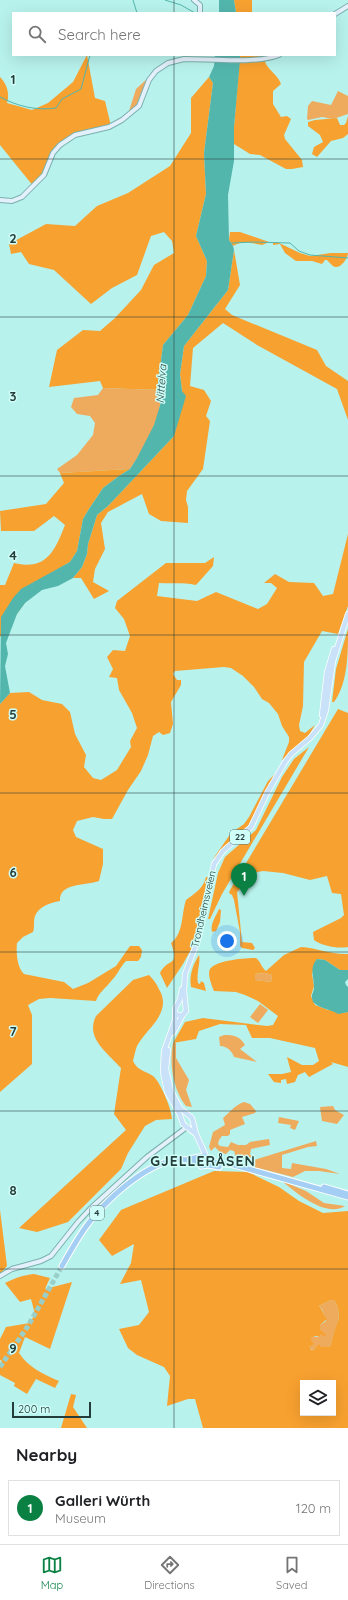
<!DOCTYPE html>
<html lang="en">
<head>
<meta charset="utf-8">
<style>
  :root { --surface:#fff; --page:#f6f6f6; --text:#202124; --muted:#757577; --line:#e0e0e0; --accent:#0b8043 }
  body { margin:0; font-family:Quicksand,sans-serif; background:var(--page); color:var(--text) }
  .controls { position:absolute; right:12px; bottom:12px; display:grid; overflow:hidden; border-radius:0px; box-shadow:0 4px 16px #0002 }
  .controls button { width:36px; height:36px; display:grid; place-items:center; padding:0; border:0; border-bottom:1px solid var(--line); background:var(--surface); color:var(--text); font:20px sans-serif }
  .scale { position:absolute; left:12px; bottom:10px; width:79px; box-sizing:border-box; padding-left:4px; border:2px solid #243c3a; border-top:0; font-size:11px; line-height:14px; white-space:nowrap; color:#243c3a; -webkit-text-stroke:3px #cffdf7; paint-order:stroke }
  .you { position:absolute; left:227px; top:941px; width:14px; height:14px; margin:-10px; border:3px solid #fff; border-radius:50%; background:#1a73e8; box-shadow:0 0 0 6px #1a73e833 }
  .badge { display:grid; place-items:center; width:26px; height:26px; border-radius:50%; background:var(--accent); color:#fff; font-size:13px; font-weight:700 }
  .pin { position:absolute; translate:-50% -33px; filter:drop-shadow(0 1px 2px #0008) }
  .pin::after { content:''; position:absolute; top:21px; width:14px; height:12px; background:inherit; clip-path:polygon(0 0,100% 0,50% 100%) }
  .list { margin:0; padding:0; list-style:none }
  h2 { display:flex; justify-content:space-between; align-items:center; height:52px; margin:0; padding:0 16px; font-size:17px }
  h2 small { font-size:13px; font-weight:400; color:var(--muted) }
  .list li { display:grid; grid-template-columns:26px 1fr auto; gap:12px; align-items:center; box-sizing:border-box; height:56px; margin:0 8px 8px; padding:0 8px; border:1px solid var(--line); border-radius:0px }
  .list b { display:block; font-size:15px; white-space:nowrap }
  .list p { margin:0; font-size:13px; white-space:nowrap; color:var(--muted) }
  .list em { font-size:13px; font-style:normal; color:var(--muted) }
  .icon { flex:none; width:22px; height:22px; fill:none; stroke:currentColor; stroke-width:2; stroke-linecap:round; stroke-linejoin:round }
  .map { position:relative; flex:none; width:348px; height:1428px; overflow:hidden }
  .search { position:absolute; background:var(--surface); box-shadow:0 4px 16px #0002; left:12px; right:12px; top:12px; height:44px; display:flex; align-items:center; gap:10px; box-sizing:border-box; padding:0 14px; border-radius:0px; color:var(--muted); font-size:15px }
  .sheet { height:116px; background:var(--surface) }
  nav { display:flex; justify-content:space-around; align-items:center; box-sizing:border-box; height:56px; border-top:1px solid var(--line); background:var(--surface); font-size:11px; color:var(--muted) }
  nav a { display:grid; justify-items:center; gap:2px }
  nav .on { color:var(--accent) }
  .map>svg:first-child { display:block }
</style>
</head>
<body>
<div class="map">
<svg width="348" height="1428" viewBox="0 0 348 1428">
  <rect width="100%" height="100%" fill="#b8f2ec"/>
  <g fill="#efab5d">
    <path d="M147,79C143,89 140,107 129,111L136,89Z"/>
    <polygon points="338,91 348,96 348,114 333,119 322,117 308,120 307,119 308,106 312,101 331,105"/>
    <path d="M103,388L160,390C165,414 143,450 130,469L60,473L57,469L77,455L93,435L95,423L90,416L77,414L71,407L74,398L98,395Z"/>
    <polygon points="265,973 272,975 271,982 255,980 255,974"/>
    <polygon points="260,1004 268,1010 258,1023 250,1017"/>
    <path d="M224,1035C234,1035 240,1036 245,1045L240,1049L257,1062L234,1057C232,1051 227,1046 220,1046L219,1037Z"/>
    <path d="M173,1043H176V1058L189,1080L186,1090L192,1107L186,1106C173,1090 169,1062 173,1043Z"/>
    <path d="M244,1102L250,1104L256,1111L255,1113L242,1117L245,1124L230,1130V1134L228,1136H222L219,1140L218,1144L220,1146L228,1147L231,1142L238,1145H246L250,1142L269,1139L270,1145L251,1149L250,1155H255V1157C249,1159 242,1160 236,1158L234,1151L230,1150L226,1154L221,1153L215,1147L211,1151L209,1147L213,1132L225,1125L223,1118C230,1112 235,1105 244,1102Z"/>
    <polygon points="333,1106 335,1110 344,1115 337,1124 322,1121 320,1107"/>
    <polygon points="279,1117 299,1121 295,1130 290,1128 291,1125 278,1123"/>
    <polygon points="316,1141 317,1146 308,1147 282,1155 282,1168 291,1169 292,1163 326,1169 340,1174 319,1171 305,1171 293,1177 254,1167 254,1160"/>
    <path d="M282,1181L306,1191L324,1203L345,1206C326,1218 296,1193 282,1181Z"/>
    <path d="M331,1300H334L338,1308L339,1319C337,1323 331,1341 331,1345L328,1347H318L314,1350L309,1349L308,1347L311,1346V1338L313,1336L317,1337L323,1333L320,1329V1325L326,1321L322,1309L319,1306Z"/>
  </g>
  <g fill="#f7a130" fill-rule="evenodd">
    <polygon points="234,0 252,0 252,13 236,13"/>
    <path d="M87,55L95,98L105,101L111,126L75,135L56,150L50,163L34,187L0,145V77C7,84 10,94 7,103L32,110L48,103L73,82Z"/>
    <path d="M240,55H270L265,62C269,71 278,75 281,84L273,91V104L281,117L287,116L291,119L284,135L285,139L302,160L303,167L292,169H286L260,155L250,154L234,144V127Z"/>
    <polygon points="209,77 213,83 204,153 206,194 196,236 207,261 206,276 188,315 163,345 158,383 160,390 103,388 100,381 49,387 57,350 83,330 100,331 115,318 141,290 154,265 174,253 172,241 164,232 151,236 137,275 112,288 91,304 54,270 29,264 21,252 11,254 9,244 46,224 75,226 97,206 128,193 170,166 191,133 191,98"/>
    <polygon points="348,116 348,134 343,138 331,141 317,157 312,154 314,147 323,142 320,135 308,126 308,122 315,120 337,118 340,125 344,125 346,123"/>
    <path d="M230,232H240L269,242L262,245C250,243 244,240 233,246L229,240Z"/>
    <path d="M273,242L279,243L300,253L310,256L331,253H348C348,257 342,268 335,267C332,266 330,263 327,260H325L322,264L312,261H296L285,253L280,244L273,245Z"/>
    <polygon points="234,250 240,285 225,309 232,315 317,350 326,366 348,381 348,420 337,389 257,345 223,323 193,348 190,386 204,390 211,401 206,416 210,421 203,469 187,491 186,500 188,507 188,523 161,521 149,514 142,494 108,512 101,523 105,549 95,569 93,582 109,591 94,599 81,578 73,578 82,567 87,554 88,544 97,515 108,506 174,436 182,391 180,374 184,346 228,290"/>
    <path d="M130,469L119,476L103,488L89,509L83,519L77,551L70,562L43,578L0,637V585H5L14,563C46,571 55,551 65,525L54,516L34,531H1L0,511L46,504L64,483L60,473Z"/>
    <path d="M348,534V606L338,634L322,631L304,662L303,706L299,725L300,731L305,733L315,725L309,735L282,760L289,742V737L282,726L278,714L269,703L262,699L254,687L243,676L231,668L224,667L175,671L173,674L177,680H181V685L171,702L173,724L170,733L163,735L159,732L153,736L148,755L141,771L128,790L112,819H104L93,817L77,821L73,830L76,837L103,849V864L99,881C86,886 59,882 60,901C50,903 39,906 35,916C33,921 35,927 33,932L23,937L17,943C16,952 17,968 24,974L64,982L73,989L88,983L116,966L130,946H139L142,950L141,957L138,961H126C120,967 118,974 112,980C106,988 99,992 96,1001L50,998L39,999L28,1005L32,1015V1064L0,1092V704L10,693L29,692L42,700L62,704L70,712L75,734L86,755L84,767L93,778L101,780L117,770L131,747L130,741L137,728L132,713L119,690L117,678L109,677L113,669L107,657L113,650L125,651L130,636L124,619L115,608L117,601L166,563H205L214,557L213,566L196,585C181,582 173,584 159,583L157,596L197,601L216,592L258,609L267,604L277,588L271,583H264L275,574L289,582L314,583L323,596L333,594Z"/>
    <path d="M348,629C348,654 348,682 334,702H332L336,669Z"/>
    <path d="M338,709L348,713V947C338,949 322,946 314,940L313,932L341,918L344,915L341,894L332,893L327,876L310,880L283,873L263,871L243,875L242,887L237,892L242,942L252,943L255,948L253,950L242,948L240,946V932L234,900L232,895L229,893L230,890Z"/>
    <polygon points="309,747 222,894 210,919 208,919 218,873 225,857 256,830 282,777 294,759"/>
    <polygon points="276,773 248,826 213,859 231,833 244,824 249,817 268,781"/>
    <path d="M206,877H208L194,944L183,964L167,988L160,973C168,957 180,968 171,943C184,933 181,915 186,900C195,893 203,889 206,877Z"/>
    <path d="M219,909L221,910L220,922L216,931L212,932C210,924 216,916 219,909Z"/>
    <path d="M301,947C318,948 332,955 348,954V970H340L325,960L317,959L312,974L314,986L311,996L315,1005L328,1010H333L338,1013L348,1012V1067L331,1062L333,1064L309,1077L305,1072L298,1075L295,1082L287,1084L286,1079L281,1080V1083L274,1082L268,1074H282L291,1072L287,1057L302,1065H313L319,1061L315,1048L270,1038H252L246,1025L220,1024L199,1031L196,1039L173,1043L185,1022L203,1018L267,1026L273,1025L278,1016L258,1001L245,995L236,992L214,991C212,986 207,974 210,969C216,960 246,958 256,958C261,962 261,967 266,971L284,955ZM265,973L272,975L271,982L255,980V974Z"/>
    <path d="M199,955C201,961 196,974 198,983L200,984L201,981L204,983L206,991L191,987C189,975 193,965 199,955Z"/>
    <path d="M149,975C155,981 157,985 161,993C170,1015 146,1029 137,1046C135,1051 134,1057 133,1061C137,1070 145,1071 153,1076C160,1081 172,1110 172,1119L156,1120L145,1126L128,1153L121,1169L68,1222L37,1232L19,1228L126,1130L114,1114L121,1068C107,1052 85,1038 96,1016L133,980Z"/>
    <path d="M214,1171L248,1172L279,1187L299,1201L323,1213L348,1211V1428H203L195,1399H188L167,1406L170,1376L164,1367L137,1355L128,1348L119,1329L139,1325L149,1312L141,1280L120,1284L131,1263L134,1244L112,1256L99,1240L121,1210ZM331,1300H334L338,1308L339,1319C337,1322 331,1341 331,1345L328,1347H321L319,1344L314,1350H311L309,1347L314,1344L311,1340V1338L314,1336H320L321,1334L324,1336L326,1335L320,1329V1325L327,1319C323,1315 323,1310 319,1306ZM303,1383H333V1413H303Z"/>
    <polygon points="0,1210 7,1266 0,1274"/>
    <path d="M34,1274L50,1278L45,1289L72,1282L50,1349L25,1337L19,1353C29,1368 43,1374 59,1381L55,1388L36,1379L27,1394L14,1386L15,1383L0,1375V1366L2,1361L0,1360V1339L6,1327L30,1323L35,1314L31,1299L20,1302L5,1283C15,1278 23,1275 34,1274Z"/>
    <polygon points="71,1394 76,1395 73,1407 87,1428 61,1428"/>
  </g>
  <g fill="#53b6ad">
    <polygon points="219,0 234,0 236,13 219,13"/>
    <polygon points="215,55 240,55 240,60 234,127 234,161 228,195 229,240 233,246 234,250 228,290 184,346 180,374 182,391 186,396 174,436 108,506 97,515 88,544 87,554 82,567 73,578 58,586 42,590 25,603 17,614 6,643 8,654 5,666 10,693 0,704 1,617 13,598 21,589 70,562 77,551 83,519 89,509 103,488 119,476 130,469 137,458 154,425 162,399 158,383 163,345 188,315 206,276 207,261 196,236 206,194 204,153 213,83 209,77 214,66"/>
    <path d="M317,959L325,960L340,970H348V979L345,982L346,985L348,987V1012L338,1014C330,1009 320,1009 313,1002C310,993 314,994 314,987C314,976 309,968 317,959Z"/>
  </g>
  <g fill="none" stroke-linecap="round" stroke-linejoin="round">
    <g stroke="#53b6ad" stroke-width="1">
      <polyline points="133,0 137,13"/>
      <polyline points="165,0 181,5 195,13"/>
      <path d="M0,97C17,106 36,111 56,108L62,99L81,89L90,55"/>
      <polyline points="231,243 254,242 290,243 299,251 310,255 348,258"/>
    </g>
    <polyline stroke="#9acec8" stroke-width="5" stroke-dasharray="5 2.5" stroke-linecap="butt" points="0,1367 28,1326 62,1266"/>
    <defs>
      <g id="secondary">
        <polyline points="194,0 200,5 200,13"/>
        <polyline points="335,14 348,6"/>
        <path d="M0,200L12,201L22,197L44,175L53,153L60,145L75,135L109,127L122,120L139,106L149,80L156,71L168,63L184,59C210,59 256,64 279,55"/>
        <polyline points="0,1276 12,1269 41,1261 51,1256 78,1222 91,1208 147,1157 187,1127"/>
      </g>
      <g id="primary">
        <polyline points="322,715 327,672 334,649"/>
        <polyline points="182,989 180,999 175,1009 175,1020 164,1051 163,1072 167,1092 180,1115 183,1124 196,1134"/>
        <polyline points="175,1014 182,1016 186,1011 184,991 185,974 199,937 214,864 223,851 251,827 267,793 285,762 291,754 310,738 321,725 326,710 333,661 348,614"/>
        <polyline points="173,1033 182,1016"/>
        <polyline points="168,1050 166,1069 171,1091 180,1108 192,1118 196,1134 206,1156"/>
      </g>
      <g id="highway">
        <path d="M189,1159L204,1156C215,1164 220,1163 234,1165L348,1197"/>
        <polyline points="197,1160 198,1163 201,1166 209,1165 219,1167"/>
        <polyline points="324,1187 348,1194"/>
        <path d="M62,1266C70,1252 78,1237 88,1224C107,1198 162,1146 198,1163"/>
      </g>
    </defs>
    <use href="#secondary" stroke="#7ab2ac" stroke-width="6"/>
    <use href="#primary" stroke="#fff" stroke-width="6"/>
    <use href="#highway" stroke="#fff" stroke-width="7"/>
    <use href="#secondary" stroke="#e4f0fc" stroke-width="4"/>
    <use href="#primary" stroke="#c9e2f9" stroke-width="4.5"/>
    <use href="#highway" stroke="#a5cef5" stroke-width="5"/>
  </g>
  <path fill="none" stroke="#243c3a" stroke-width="1" stroke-opacity="0.55" d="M174,0V13M174,55V1428M0,159H348M0,317H348M0,476H348M0,635H348M0,793H348M0,952H348M0,1111H348M0,1269H348"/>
  <g text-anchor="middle" stroke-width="3" stroke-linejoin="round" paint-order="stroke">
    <g fill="#cffdf7" stroke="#577673" stroke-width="1">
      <rect x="230" y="830" width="20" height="14" rx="3"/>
      <rect x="90" y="1206" width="14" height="14" rx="3"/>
    </g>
    <g font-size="9" font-weight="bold" fill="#243c3a">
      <text x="240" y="840">22</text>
      <text x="97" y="1216">4</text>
    </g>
    <g font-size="10" fill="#243c3a" stroke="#cffdf7">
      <text transform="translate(203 909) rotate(-77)" y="4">Trondheimsveien</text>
    </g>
    <g font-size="11" font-style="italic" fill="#284744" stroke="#cffdf7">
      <text transform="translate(161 384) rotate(-86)" y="4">Nittelva</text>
    </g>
    <g font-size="14" font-weight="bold" letter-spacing="1" fill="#243c3a" stroke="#cffdf7">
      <text x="203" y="1166">GJELLERÅSEN</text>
    </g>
  </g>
  <g font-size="13" text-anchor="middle" font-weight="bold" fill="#243c3a" stroke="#cffdf7" stroke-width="3" stroke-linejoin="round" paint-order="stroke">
    <text x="13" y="84">1</text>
    <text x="13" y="243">2</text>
    <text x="13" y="401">3</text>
    <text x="13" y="560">4</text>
    <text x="13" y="719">5</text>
    <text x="13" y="877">6</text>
    <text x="13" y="1036">7</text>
    <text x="13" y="1195">8</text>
    <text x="13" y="1353">9</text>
  </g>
</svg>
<div class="controls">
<button><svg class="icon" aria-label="layers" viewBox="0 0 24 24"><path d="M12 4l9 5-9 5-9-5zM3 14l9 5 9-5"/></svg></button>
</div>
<div class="scale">200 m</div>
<div class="you"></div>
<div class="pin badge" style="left:244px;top:896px">1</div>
<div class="search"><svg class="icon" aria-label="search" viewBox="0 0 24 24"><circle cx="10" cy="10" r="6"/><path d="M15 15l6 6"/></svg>Search here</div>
</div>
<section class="sheet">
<h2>Nearby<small></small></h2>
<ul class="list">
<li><span class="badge">1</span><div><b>Galleri Würth</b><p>Museum</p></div><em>120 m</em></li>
</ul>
</section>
<nav>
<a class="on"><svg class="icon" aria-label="map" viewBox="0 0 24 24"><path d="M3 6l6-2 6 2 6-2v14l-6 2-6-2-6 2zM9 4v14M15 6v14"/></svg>Map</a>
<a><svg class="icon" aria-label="directions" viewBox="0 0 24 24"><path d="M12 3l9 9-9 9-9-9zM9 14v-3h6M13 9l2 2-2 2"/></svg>Directions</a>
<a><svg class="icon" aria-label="saved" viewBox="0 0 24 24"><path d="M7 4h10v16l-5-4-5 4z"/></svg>Saved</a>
</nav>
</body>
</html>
